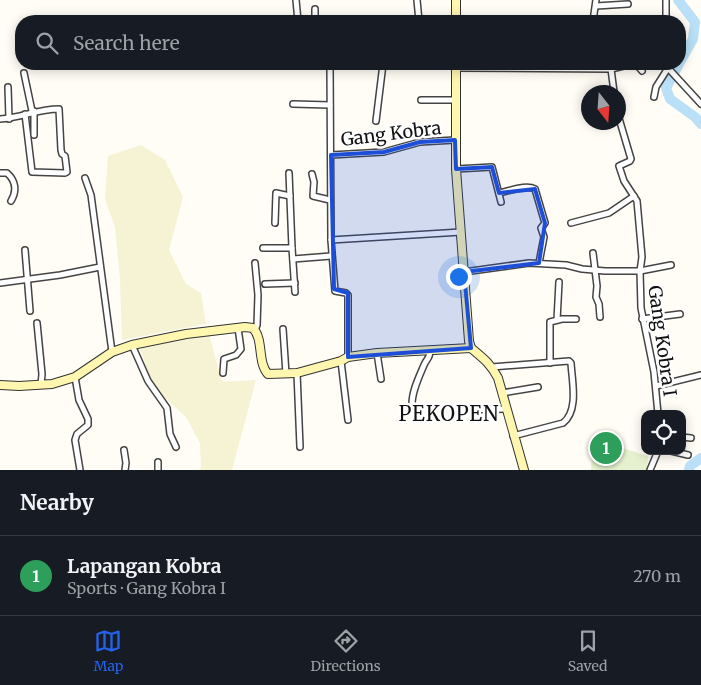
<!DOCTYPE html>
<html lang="en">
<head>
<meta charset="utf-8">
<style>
  :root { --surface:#171b24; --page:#20242c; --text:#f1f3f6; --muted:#9ea1a6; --line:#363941; --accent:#2563eb }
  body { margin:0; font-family:Merriweather,serif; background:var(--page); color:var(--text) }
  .controls { position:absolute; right:15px; bottom:15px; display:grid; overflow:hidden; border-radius:10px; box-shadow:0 2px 12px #0003 }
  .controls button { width:45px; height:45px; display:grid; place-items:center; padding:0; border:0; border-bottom:1px solid var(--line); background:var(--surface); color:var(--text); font:25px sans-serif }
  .compass { position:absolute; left:581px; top:85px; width:45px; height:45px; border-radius:50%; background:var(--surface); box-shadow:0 2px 12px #0003; rotate:163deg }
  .you { position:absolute; left:458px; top:276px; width:18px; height:18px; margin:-12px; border:4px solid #fff; border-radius:50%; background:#1a73e8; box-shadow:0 0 0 8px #1a73e833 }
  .badge { display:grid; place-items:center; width:32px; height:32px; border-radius:50%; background:var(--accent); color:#fff; font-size:16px; font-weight:700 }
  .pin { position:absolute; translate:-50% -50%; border:2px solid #fff; box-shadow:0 1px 5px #0006 }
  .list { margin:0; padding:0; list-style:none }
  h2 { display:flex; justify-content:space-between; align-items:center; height:65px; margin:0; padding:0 20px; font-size:21px }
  h2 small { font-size:16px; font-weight:400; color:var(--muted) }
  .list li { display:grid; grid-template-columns:32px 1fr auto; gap:15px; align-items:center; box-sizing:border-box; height:80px; padding:0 20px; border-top:1px solid var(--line) }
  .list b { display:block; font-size:19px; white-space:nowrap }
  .list p { margin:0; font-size:16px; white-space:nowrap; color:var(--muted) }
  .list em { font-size:16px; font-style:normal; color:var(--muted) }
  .icon { flex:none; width:28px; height:28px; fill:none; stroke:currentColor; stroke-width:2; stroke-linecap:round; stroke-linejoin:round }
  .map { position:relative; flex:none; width:701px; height:470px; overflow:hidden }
  .search { position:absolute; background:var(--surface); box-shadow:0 2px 12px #0003; left:15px; right:15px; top:15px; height:55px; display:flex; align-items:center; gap:12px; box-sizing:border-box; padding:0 18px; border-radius:20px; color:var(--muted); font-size:19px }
  .sheet { height:145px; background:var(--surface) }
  nav { display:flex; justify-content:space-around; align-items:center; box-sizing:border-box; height:70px; border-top:1px solid var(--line); background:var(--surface); font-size:14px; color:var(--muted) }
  nav a { display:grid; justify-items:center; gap:2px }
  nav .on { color:var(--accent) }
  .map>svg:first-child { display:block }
</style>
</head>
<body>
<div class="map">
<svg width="701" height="470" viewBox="0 0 701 470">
  <rect width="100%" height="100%" fill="#fffdf5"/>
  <g fill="#f6f3d4">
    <polygon points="141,145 165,160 183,197 169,250 186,284 201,293 206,324 122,340 120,280 115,227 105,199 108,156"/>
    <polygon points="209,334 222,382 256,380 232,470 199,470 201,467 200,443 186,417 166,399 150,378 140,349"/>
  </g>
  <polygon fill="#e6f2cf" points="593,439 648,456 647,470 591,470"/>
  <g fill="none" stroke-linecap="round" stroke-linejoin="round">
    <g stroke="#b9e0f7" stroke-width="10">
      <polyline points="678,0 695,22 693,39 680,62"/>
      <polyline points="679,64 666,88 670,99 695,117 701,124"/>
      <polyline points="689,470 690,466 701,458"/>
    </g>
    <defs>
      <g id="street">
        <polyline points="296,0 298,21"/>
        <polyline points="417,0 419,21"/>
        <polyline points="666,0 666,21"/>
        <polyline points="596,6 628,4"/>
        <polyline points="315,9 315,21"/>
        <polyline points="593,21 596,0"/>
        <polyline points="330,64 331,240 335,291 346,293 348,295 348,357"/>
        <polyline points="668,64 668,68 701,104"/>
        <polyline points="287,65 294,64"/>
        <polyline points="456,68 611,69 632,64 637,65 642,71"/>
        <polyline points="611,69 614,92"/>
        <polyline points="24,73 32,111"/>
        <polyline points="8,87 9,119"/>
        <polyline points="654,97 656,87 668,68"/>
        <polyline points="421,100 456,100"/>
        <polyline points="293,104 330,105"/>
        <polyline points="618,115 631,159 630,161 619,166 624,181 637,201 642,257 640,271 641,308 654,372 658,414"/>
        <path d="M0,119C20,118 38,109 59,109L61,150L62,154L65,156L67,172L65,173L32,172L25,114"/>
        <polyline points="376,121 383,64"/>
        <polyline points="34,135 34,111"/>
        <polyline points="331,155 384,152 420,142 455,140"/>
        <polyline points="456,169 492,167 501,202"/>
        <path d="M0,173H7C16,181 17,191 11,201"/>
        <polyline points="289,173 292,248 295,292"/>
        <polyline points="312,174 314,182 313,196 330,200"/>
        <polyline points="85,178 91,195 112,352"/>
        <path d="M499,193C510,191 526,184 535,189L545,223L541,228L544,237L539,263"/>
        <polyline points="275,223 276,193 290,196"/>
        <polyline points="571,223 609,213 634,196"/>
        <polyline points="331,240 461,232"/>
        <polyline points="263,248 292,248"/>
        <polyline points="25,250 30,311"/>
        <polyline points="593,253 597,286 596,297 599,304 600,317"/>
        <polyline points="293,259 331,256"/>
        <polyline points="255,263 258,295 257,325 255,330"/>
        <polyline points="464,272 529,263 566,265 582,269 605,271 640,271 671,265"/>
        <polyline points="0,283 60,275 100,267"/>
        <polyline points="265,284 295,283"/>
        <polyline points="642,319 680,314"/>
        <polyline points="557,320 559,282"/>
        <polyline points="37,323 42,374 41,385"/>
        <polyline points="283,329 286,374"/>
        <polyline points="132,345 148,381 167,408 170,434 176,447"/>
        <polyline points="377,353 381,379"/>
        <polyline points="341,361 348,420"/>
        <polyline points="550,363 550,322 562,319 576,319"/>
        <path d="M492,367L569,361L571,363C572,381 579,411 563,423L513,436"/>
        <polyline points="223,373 224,359 236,355 241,349 238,328"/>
        <polyline points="297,373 300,447"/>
        <polyline points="75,377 79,400 88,419 88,425 77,434 75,440 80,470"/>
        <polyline points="656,386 701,375"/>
        <polyline points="502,393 538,387"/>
        <path d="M412,404C412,391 419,377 424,365C427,358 430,359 430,350"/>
        <polyline points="459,410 506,409"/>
        <polyline points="682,437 691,438"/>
        <polyline points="124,450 126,463 125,470"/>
        <polyline points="671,451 688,455"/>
        <polyline points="158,462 158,470"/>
        <polyline points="650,470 658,451"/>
      </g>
      <g id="secondary">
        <polyline points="456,0 456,21"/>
        <path d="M456,64V169L469,341L471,348C483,358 491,364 498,378L524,470"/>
        <path d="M0,385L19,386L52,384L75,377L112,352L132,345L186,334L245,327L253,328C264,340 257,362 268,374L297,373L341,361L348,357L377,353L471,348"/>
      </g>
    </defs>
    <use href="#street" stroke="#444" stroke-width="8"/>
    <use href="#secondary" stroke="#333" stroke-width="10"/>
    <use href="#street" stroke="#fff" stroke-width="5"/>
    <use href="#secondary" stroke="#fff6b0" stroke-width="8"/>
  </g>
  <path fill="#1d4ed8" fill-opacity="0.2" stroke="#1d4ed8" stroke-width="4" stroke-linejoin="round" d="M455,140L456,169L492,167L499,193L535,189L545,223L539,263L464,272L471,348L348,357V293L334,289L331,155L384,152L420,142Z"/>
  <g text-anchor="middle" stroke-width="5" stroke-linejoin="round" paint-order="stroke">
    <g font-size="18" fill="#111" stroke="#fff">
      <text transform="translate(391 134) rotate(-7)" y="6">Gang Kobra</text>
      <text transform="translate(662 341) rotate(82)" y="6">Gang Kobra I</text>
    </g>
    <g font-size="20" letter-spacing="1" fill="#111" stroke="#fff">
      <text x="449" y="421">PEKOPEN</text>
    </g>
  </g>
</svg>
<div class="controls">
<button><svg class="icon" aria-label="locate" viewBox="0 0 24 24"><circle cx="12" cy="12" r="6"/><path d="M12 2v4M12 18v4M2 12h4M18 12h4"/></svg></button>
</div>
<svg class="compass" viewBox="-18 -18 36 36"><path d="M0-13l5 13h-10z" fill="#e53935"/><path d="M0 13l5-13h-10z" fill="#9ea1a6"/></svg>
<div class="you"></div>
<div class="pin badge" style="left:606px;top:448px;background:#2e9e5b">1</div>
<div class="search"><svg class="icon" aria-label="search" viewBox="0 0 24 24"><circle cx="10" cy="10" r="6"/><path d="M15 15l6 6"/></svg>Search here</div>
</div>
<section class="sheet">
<h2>Nearby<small></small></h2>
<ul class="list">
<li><span class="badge" style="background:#2e9e5b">1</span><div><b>Lapangan Kobra</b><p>Sports · Gang Kobra I</p></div><em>270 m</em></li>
</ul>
</section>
<nav>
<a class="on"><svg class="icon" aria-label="map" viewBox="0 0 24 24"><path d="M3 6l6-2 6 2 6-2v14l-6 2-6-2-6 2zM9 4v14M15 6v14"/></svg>Map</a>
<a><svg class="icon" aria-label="directions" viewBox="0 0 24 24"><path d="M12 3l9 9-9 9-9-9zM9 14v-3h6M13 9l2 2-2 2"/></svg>Directions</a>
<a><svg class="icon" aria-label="saved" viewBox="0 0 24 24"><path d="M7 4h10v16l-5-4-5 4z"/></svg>Saved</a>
</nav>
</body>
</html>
